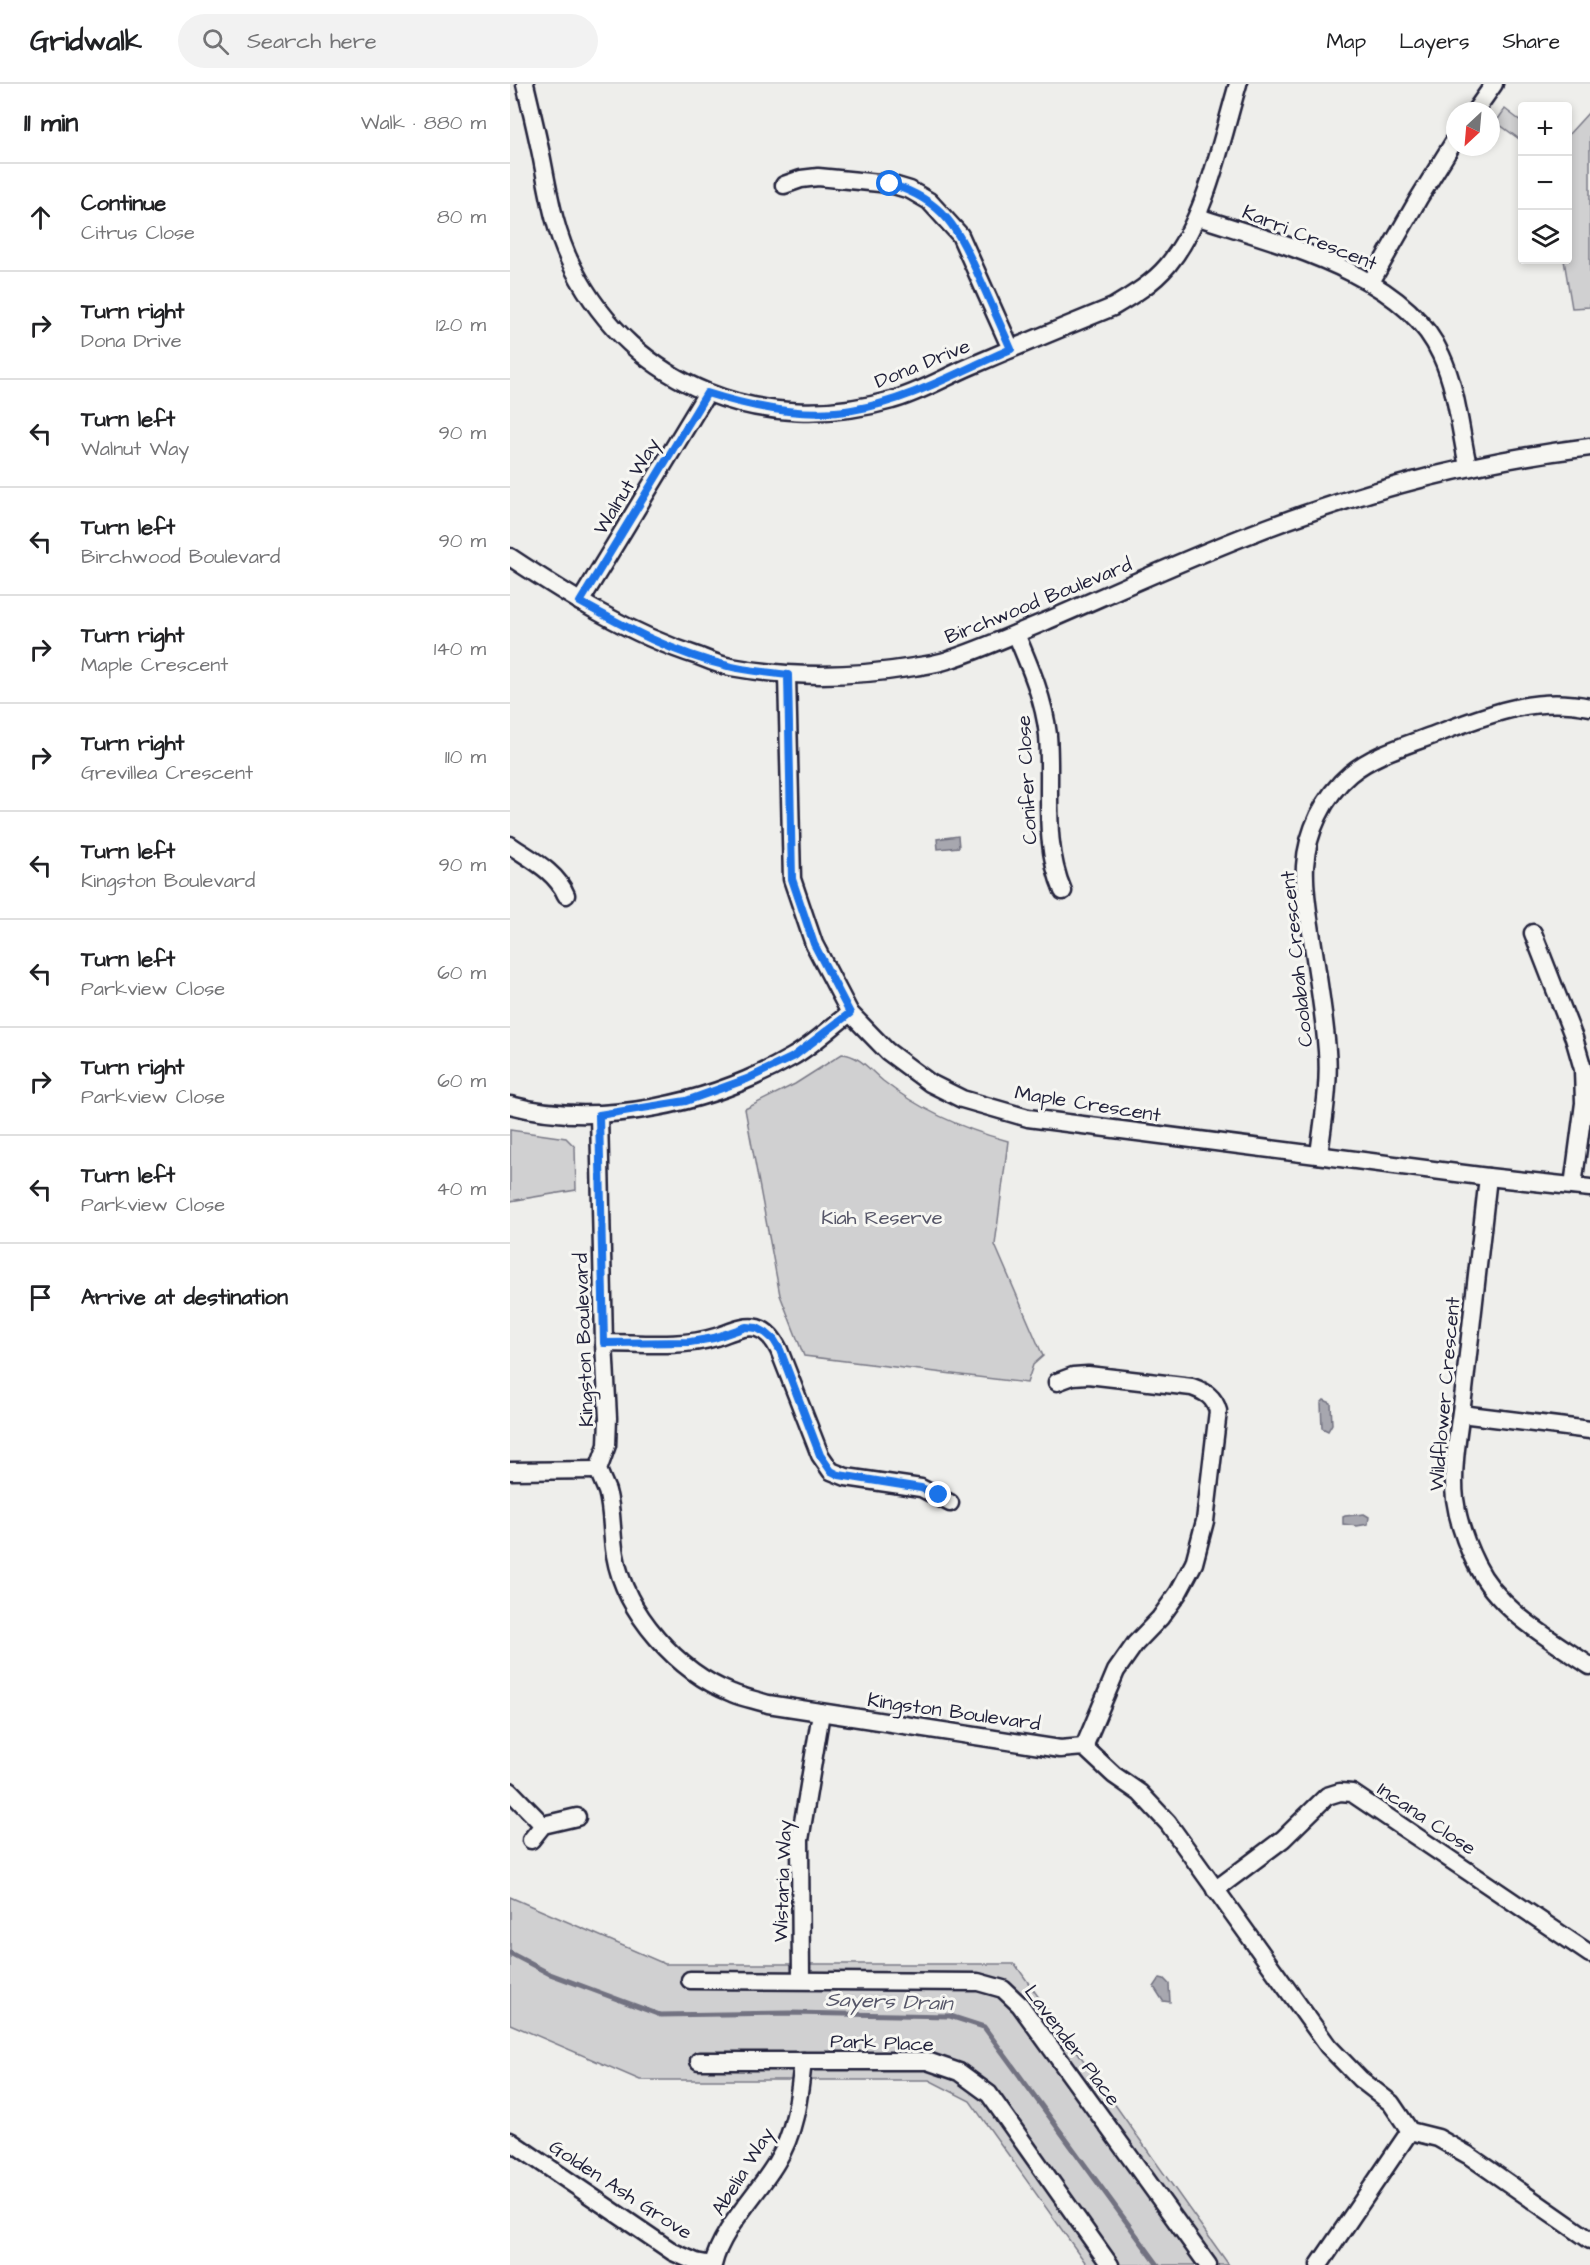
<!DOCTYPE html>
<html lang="en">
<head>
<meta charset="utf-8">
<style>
  :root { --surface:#fff; --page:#f2f2f2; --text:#202124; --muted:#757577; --line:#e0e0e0 }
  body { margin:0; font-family:"Architects Daughter",sans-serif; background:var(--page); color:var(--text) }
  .controls { position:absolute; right:18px; top:18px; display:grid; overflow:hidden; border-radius:6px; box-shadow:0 3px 9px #0003 }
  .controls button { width:54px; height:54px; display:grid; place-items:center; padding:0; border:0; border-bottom:2px solid var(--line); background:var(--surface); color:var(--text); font:30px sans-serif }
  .compass { position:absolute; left:936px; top:18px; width:54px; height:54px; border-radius:50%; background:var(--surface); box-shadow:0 3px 9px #0003; rotate:206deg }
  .stop { position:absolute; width:18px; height:18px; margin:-14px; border:4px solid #1a73e8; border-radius:50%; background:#fff }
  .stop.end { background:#1a73e8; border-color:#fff; box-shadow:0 2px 6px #0008 }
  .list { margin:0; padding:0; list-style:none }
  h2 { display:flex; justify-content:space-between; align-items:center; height:78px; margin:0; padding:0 24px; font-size:26px }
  h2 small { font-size:20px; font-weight:400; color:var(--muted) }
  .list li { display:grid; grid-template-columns:39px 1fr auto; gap:18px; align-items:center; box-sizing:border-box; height:108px; padding:0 24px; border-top:2px solid var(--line) }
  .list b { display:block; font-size:22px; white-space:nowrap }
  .list p { margin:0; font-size:20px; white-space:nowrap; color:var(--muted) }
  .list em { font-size:20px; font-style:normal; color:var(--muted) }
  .icon { flex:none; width:33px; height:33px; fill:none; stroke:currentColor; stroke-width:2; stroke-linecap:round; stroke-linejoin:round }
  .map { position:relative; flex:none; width:1080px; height:2181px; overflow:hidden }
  header { display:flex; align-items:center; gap:36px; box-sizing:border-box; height:84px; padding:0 30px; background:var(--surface); border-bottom:2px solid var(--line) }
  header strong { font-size:28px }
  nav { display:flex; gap:33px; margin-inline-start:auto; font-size:21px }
  .search { width:420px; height:54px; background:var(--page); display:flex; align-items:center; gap:15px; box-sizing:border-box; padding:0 21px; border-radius:33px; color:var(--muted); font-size:22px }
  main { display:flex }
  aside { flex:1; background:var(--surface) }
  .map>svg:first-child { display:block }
</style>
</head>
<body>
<header>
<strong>Gridwalk</strong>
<div class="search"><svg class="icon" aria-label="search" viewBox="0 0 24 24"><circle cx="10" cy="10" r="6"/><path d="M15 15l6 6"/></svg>Search here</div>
<nav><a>Map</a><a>Layers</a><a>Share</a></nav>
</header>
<main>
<aside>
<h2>11 min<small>Walk · 880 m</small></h2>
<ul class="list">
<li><svg class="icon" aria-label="ahead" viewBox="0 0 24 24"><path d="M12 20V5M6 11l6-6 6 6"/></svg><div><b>Continue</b><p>Citrus Close</p></div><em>80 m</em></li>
<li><svg class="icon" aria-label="right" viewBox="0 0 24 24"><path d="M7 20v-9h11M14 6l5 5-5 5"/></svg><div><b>Turn right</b><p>Dona Drive</p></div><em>120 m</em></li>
<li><svg class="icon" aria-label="left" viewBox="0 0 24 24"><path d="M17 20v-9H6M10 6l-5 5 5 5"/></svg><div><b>Turn left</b><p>Walnut Way</p></div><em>90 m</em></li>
<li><svg class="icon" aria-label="left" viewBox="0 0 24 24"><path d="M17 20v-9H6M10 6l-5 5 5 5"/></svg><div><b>Turn left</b><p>Birchwood Boulevard</p></div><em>90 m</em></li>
<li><svg class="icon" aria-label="right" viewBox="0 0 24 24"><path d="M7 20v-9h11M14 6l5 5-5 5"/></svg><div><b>Turn right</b><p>Maple Crescent</p></div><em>140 m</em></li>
<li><svg class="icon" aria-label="right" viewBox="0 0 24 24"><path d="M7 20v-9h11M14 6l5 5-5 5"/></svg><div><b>Turn right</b><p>Grevillea Crescent</p></div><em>110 m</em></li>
<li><svg class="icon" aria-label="left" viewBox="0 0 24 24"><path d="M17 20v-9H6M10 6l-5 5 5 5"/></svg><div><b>Turn left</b><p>Kingston Boulevard</p></div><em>90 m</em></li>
<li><svg class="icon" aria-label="left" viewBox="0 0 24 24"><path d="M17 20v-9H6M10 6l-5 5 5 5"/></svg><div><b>Turn left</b><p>Parkview Close</p></div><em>60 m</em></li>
<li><svg class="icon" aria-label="right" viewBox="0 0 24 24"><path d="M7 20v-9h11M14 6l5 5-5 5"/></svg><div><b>Turn right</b><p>Parkview Close</p></div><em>60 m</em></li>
<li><svg class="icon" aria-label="left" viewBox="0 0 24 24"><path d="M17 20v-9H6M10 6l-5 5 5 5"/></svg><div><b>Turn left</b><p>Parkview Close</p></div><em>40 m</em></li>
<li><svg class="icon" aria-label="arrive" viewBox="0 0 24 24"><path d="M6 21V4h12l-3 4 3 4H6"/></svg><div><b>Arrive at destination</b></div></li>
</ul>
</aside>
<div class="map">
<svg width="1080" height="2181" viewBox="0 0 1080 2181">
  <rect width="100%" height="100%" fill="#eeeeeb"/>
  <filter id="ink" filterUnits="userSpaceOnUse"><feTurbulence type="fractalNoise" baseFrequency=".0167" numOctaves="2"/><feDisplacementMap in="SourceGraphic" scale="12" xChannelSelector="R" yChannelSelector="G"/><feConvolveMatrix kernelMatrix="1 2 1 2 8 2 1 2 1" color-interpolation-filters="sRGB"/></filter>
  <g filter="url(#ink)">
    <g fill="#d0d0d1" stroke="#797986" stroke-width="1.5">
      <polygon points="995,25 1012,38 1012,57 986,38"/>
      <polygon points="1080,27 1080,223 1062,224 1054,176 1058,176 1058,51"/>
      <path d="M332,970C349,971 360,986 373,997C410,1026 453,1045 498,1057L485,1161L533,1272L523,1281L517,1299L294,1272L270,1211L235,1025L285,1000Z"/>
      <polygon points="0,1046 56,1054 65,1063 66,1106 0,1117"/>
      <polygon points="0,1813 155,1880 505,1880 719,2181 577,2181 460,2017 419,1996 130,1996 0,1940"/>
    </g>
    <g fill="#a7a7af" stroke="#727281" stroke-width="1.5">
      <polygon points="448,752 449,763 428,765 427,755"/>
      <polygon points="814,1316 821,1319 822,1340 818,1347 812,1344 811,1319"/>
      <polygon points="854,1430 859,1433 858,1440 847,1442 833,1440 833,1433 835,1432"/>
      <polygon points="650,1894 654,1895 659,1900 660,1918 653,1917 644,1903"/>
    </g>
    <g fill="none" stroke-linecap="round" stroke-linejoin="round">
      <polyline stroke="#727281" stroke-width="5" points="0,1869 40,1890 150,1931 280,1929 440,1932 474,1943 648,2181"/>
      <defs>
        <g id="street">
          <path d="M15,0C21,25 27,50 32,75C39,112 45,149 63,184C124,304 255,352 382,316C409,309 435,293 461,282C508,262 556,242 603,223C623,211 643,199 658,181C696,135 711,57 728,0"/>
          <polyline points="965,27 984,0"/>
          <polyline points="274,101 291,95 308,93 380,100 400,106 419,117 450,151 501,265"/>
          <path d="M688,133C767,159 895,189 931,271C947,305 950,346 958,382"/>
          <polyline points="861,198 909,114 945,56"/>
          <path d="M0,473C59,512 119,550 188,572C198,576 209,581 221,583C281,594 343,593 404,583C415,581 427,580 438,576C470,566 502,551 534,538C604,508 675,475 746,448C855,406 964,377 1080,363"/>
          <polyline points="70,518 197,309"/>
          <path d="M506,550C520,583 534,615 538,651C542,703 532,759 553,807"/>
          <polyline points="277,591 282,795 304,860 340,929 377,967 420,999 452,1015 518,1034 978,1093 1080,1104"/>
          <path d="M0,761C20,775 46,787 56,811"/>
          <polyline points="1023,849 1064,954 1073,985 1074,1019 1063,1102"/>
          <path d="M0,1021C90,1045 203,1019 282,973C303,961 321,943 340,929"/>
          <path d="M89,1031L94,1259L98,1334L97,1361L88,1386C91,1393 94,1400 97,1407C103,1427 101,1450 105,1471C115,1529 168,1588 222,1609C234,1614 246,1616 258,1620L550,1665L574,1663L604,1691L630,1709L658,1739L818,1962L850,1995L881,2019L900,2047L928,2054L958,2071L1080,2156"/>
          <path d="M809,1071C813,1037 820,1001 817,967C814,925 806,883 800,841C797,822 794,801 795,782C797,748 814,712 840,690C864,670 897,661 926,650C977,631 1024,611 1080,623"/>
          <path d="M978,1093C970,1164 962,1235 954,1306C950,1338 941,1384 945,1415C948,1437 956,1460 966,1480C989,1527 1039,1554 1080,1582"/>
          <path d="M94,1259C130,1259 171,1264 206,1253C219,1249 233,1241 247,1244C258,1247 264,1256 269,1266L310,1371L321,1387L336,1393L411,1404L440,1419"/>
          <path d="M547,1298L563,1292L578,1291L682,1303C696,1308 704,1313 708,1327L695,1437L684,1479L668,1509L650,1534L625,1560L606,1587L574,1663"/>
          <polyline points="951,1330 1080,1346"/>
          <polyline points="0,1387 88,1386"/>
          <polyline points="0,1707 33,1741"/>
          <polyline points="21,1756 33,1741 67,1733"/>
          <polyline points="705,1806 773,1755 817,1712 830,1708 842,1709 1080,1870"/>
          <polyline points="180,1896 468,1898 493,1905 510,1921 698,2181"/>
          <polyline points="291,1896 290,1756 311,1629"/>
          <polyline points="189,1977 417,1977 449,1988 479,2010 600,2181"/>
          <polyline points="0,2057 163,2168 186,2178 202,2181"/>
          <path d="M203,2181C211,2145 247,2111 266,2079C286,2047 289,2013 293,1977"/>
          <polyline points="809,2181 900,2047"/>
        </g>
      </defs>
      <use href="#street" stroke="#22223b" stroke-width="21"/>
      <use href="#street" stroke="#f6f6f2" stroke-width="16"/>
    </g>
  </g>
  <g fill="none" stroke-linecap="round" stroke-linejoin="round" filter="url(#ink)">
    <path stroke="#1a73e8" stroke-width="8" d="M380,100C436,117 448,146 471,197C481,220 491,242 501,265C450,287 398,317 342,326C296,334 241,323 197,309L70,518C117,544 165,570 218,582C237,587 258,588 278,591L282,795L304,860L340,929L283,973L237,995L176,1017L89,1031L94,1259L180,1258L204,1254L236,1243L247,1244L256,1249L264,1256L270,1266L310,1371L321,1387L329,1391L411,1404L429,1411"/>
  </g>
  <g text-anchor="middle" stroke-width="6" stroke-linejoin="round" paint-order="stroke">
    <g font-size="20" fill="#22223b" stroke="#f6f6f2">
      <text transform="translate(800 153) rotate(22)" y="7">Karri Crescent</text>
      <text transform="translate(412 279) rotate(-22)" y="7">Dona Drive</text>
      <text transform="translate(116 402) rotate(-59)" y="7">Walnut Way</text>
      <text transform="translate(528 516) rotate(-22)" y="7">Birchwood Boulevard</text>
      <text transform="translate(516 696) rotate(-93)" y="7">Conifer Close</text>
      <text transform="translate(786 875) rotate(-96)" y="7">Coolabah Crescent</text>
      <text transform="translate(578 1019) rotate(9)" y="7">Maple Crescent</text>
      <text transform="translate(73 1256) rotate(-92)" y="7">Kingston Boulevard</text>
      <text transform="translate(934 1310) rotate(-85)" y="7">Wildflower Crescent</text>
      <text transform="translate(444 1627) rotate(8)" y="7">Kingston Boulevard</text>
      <text transform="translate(917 1734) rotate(34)" y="7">Incana Close</text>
      <text transform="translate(272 1797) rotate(-88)" y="7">Wistaria Way</text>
      <text transform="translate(372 1958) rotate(2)" y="7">Park Place</text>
      <text transform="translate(563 1961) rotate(53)" y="7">Lavender Place</text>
      <text transform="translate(232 2087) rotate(-58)" y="7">Abelia Way</text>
      <text transform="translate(111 2105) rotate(33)" y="7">Golden Ash Grove</text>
    </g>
    <g font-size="20" fill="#565668" stroke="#f6f6f2">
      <text x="372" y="1140">Kiah Reserve</text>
    </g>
    <g font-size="21" font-style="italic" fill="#575769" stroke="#f6f6f2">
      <text transform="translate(379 1917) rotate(2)" y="7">Sayers Drain</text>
    </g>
  </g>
</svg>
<div class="controls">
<button>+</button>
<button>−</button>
<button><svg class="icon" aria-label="layers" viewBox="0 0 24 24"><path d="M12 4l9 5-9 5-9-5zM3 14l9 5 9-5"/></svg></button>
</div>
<svg class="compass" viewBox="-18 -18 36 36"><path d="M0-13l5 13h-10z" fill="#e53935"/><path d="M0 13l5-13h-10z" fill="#757577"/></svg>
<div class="stop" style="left:380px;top:100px"></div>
<div class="stop end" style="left:429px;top:1411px"></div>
</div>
</main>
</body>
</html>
